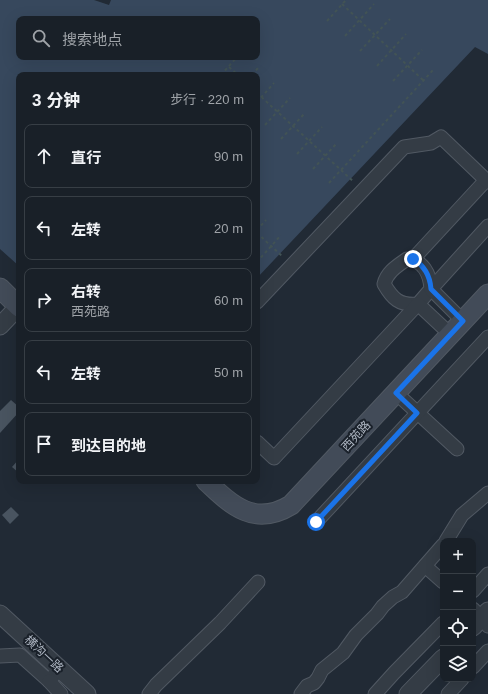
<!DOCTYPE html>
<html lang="zh">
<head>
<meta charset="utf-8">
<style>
  :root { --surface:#192028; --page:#222830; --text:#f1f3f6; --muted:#9fa3a8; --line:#373e45 }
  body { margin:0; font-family:Helvetica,"Noto Sans SC",sans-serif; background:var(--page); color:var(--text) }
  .controls { position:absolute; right:12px; bottom:12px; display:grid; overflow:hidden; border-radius:8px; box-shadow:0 4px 16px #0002 }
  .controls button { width:36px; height:36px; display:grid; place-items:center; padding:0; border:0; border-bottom:1px solid var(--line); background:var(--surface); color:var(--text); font:20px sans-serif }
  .stop { position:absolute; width:12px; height:12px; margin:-9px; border:3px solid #1a73e8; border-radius:50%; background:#fff }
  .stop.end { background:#1a73e8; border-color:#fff; box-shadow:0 1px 4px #0008 }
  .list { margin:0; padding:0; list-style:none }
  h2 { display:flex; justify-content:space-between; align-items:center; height:52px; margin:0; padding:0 16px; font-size:17px }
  h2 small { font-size:13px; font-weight:400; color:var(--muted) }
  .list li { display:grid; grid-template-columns:26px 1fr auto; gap:12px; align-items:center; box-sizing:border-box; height:64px; margin:0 8px 8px; padding:0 8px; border:1px solid var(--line); border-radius:8px }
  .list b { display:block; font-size:15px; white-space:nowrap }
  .list p { margin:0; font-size:13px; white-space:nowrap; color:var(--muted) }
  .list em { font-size:13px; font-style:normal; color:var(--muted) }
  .icon { flex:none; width:22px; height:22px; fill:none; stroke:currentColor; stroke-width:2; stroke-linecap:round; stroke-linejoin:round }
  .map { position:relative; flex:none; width:488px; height:694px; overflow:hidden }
  .search { position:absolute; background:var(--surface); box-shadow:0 4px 16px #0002; left:16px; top:16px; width:244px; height:44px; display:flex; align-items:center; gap:10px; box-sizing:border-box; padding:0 14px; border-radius:8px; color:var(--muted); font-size:15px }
  .panel { position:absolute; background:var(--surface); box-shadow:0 4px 16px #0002; left:16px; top:72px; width:244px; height:412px; border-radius:8px }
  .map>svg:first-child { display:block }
</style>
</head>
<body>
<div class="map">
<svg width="488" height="694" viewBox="0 0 488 694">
  <rect width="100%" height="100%" fill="#212a35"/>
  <path fill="#37485d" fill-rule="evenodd" d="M0,0H94L109,5L111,0H488V54L475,47L257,278V75H19V266L0,249ZM19,19H257V57H19Z"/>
  <g fill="#495460">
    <polygon points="11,400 19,407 19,412 0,433 0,411"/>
    <polygon points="19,459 19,473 12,467"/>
    <polygon points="11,507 19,515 10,524 2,515"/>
  </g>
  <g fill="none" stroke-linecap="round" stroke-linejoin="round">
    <defs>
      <g id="minor">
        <path d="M407,259C423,260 430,274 431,289L418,304C399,306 392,298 384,284C387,272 397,266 407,259Z"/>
        <polyline points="413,259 486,180"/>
        <polyline points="257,302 404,147 431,143 441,137 488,182"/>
        <polyline points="463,321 431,289 488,226"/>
        <polyline points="396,393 457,449"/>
        <polyline points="257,442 274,458 418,304 450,334"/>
        <polyline points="316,522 488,337"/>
        <polyline points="446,541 462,515 488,493"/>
        <polyline points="425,566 443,582"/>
        <polyline points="473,591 488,574"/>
        <polyline points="473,609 482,618 488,626"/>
        <polyline points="0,656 20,655 49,681 60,668"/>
        <polyline points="473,667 488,651"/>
        <polyline points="49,681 61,694"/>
        <polyline points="149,694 156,685 220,623 258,582"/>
        <polyline points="301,694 307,686 314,683 318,678 322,670 343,653 356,635 377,614 383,606 393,597 402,592 443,545"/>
        <polyline points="375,694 394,673 443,623"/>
        <polyline points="448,694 462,679"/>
      </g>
      <g id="tertiary">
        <polyline points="0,326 19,306"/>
        <polyline points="0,614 87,694"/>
        <polyline points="473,627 488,611"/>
        <polyline points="408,694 443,658"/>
      </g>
      <g id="secondary">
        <polyline points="0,288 19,307"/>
        <path d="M206,481C232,506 255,527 291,505L488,294"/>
      </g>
    </defs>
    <use href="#minor" stroke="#515963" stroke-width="15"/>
    <use href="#tertiary" stroke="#515963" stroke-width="19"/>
    <use href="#secondary" stroke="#515963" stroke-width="21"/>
    <g stroke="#425355" stroke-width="2" stroke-dasharray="3 3" stroke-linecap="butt">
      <polyline points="342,4 424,81"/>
      <polyline points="327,21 346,0"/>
      <polyline points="345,36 374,4"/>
      <polyline points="360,51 390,19"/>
      <polyline points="377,66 406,34"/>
      <polyline points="229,67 238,75"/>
      <polyline points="221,75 237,57"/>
      <polyline points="252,75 258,68"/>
      <polyline points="393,81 422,50"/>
      <polyline points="257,93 354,182"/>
      <polyline points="257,102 274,83"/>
      <polyline points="265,125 290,98"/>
      <polyline points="281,139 305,113"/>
      <polyline points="17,152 19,150"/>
      <polyline points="297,154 322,127"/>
      <polyline points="313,169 337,143"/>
      <polyline points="329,183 434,69"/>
      <polyline points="257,230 266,220"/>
      <polyline points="257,233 283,257"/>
      <polyline points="257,262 281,235"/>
    </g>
    <use href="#minor" stroke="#343c45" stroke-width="13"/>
    <use href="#tertiary" stroke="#343c45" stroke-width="17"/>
    <use href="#secondary" stroke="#424b58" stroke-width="19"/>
  </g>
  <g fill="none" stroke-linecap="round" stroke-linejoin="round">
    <path stroke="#1a73e8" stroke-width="5" d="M316,522L417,413L396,393L463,321L431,289C430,276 425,266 413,259"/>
  </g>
  <g text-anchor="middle" stroke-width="4" stroke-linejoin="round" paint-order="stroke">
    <g font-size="12" fill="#aeb6c2" stroke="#1a212a">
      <text transform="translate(356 436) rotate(-47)" y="4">西苑路</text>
      <text transform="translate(44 654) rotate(43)" y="4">横沟一路</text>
    </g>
  </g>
</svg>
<div class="controls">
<button>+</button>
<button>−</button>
<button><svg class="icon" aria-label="locate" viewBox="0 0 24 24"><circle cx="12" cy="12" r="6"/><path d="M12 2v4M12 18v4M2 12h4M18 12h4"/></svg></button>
<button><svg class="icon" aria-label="layers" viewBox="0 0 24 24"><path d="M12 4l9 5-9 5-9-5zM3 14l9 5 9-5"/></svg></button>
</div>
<div class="stop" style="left:316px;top:522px"></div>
<div class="stop end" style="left:413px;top:259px"></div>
<div class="search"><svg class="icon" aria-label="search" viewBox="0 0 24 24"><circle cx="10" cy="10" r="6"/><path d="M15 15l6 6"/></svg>搜索地点</div>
<section class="panel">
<h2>3 分钟<small>步行 · 220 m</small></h2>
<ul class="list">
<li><svg class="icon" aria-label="ahead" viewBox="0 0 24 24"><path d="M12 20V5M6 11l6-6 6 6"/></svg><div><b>直行</b></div><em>90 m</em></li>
<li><svg class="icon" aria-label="left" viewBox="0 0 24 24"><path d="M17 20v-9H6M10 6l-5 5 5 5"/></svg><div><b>左转</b></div><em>20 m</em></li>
<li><svg class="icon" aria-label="right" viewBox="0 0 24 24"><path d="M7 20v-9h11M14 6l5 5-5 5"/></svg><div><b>右转</b><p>西苑路</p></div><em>60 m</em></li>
<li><svg class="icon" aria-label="left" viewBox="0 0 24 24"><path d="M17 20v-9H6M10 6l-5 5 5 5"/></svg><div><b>左转</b></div><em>50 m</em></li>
<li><svg class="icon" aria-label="arrive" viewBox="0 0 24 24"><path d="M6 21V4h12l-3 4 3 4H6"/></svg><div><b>到达目的地</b></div></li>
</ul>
</section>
</div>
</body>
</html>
